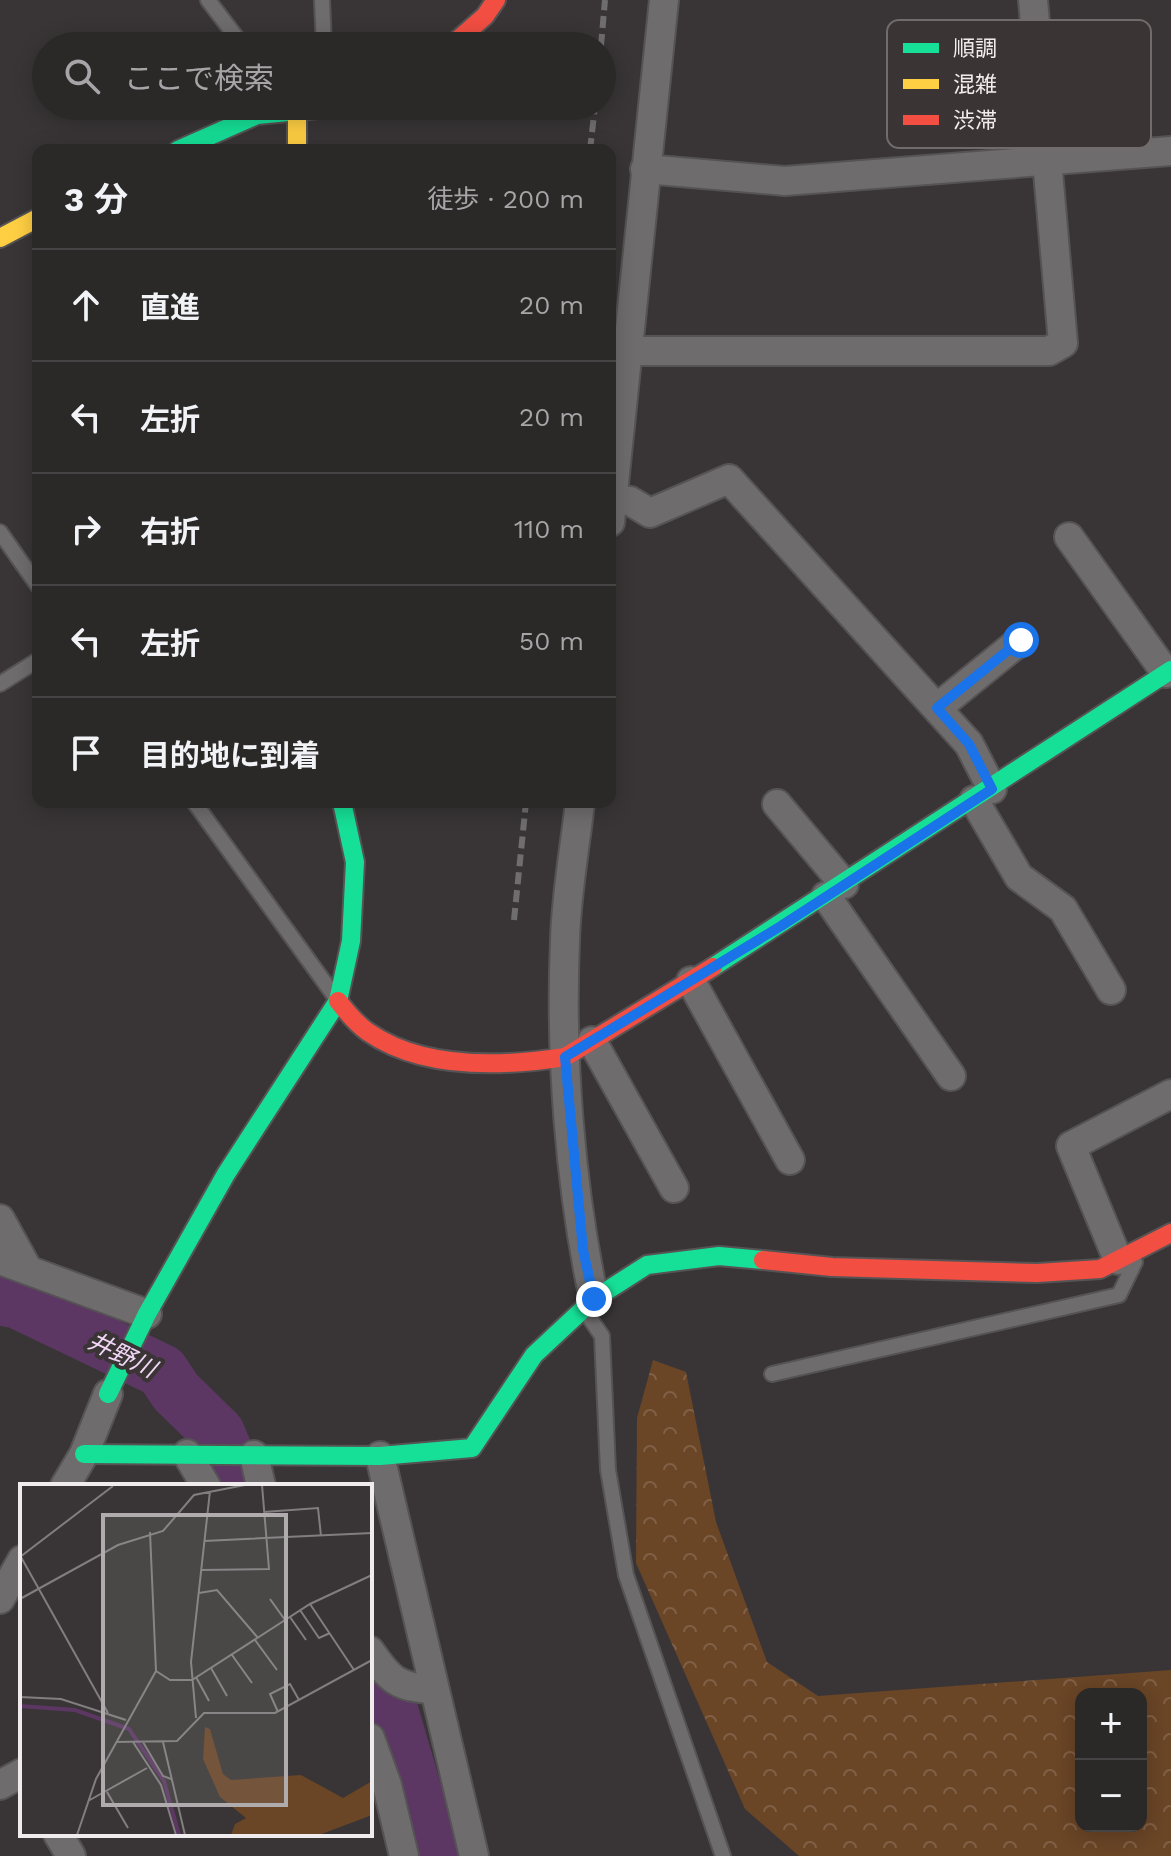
<!DOCTYPE html>
<html lang="ja">
<head>
<meta charset="utf-8">
<style>
  :root { --surface:#2b2828; --page:#373434; --text:#f1f3f6; --muted:#a6a6a8; --line:#474445 }
  body { margin:0; font-family:"Work Sans","Noto Sans JP",sans-serif; background:var(--page); color:var(--text) }
  .controls { position:absolute; right:24px; bottom:24px; display:grid; overflow:hidden; border-radius:16px; box-shadow:0 4px 20px #0003 }
  .controls button { width:72px; height:72px; display:grid; place-items:center; padding:0; border:0; border-bottom:2px solid var(--line); background:var(--surface); color:var(--text); font:40px sans-serif }
  .stop { position:absolute; width:24px; height:24px; margin:-18px; border:6px solid #1a73e8; border-radius:50%; background:#fff }
  .stop.end { background:#1a73e8; border-color:#fff; box-shadow:0 2px 8px #0008 }
  .list { margin:0; padding:0; list-style:none }
  h2 { display:flex; justify-content:space-between; align-items:center; height:104px; margin:0; padding:0 32px; font-size:34px }
  h2 small { font-size:26px; font-weight:400; color:var(--muted) }
  .list li { display:grid; grid-template-columns:52px 1fr auto; gap:24px; align-items:center; box-sizing:border-box; height:112px; padding:0 32px; border-top:2px solid var(--line) }
  .list b { display:block; font-size:30px; white-space:nowrap }
  .list em { font-size:26px; font-style:normal; color:var(--muted) }
  .icon { flex:none; width:44px; height:44px; fill:none; stroke:currentColor; stroke-width:2; stroke-linecap:round; stroke-linejoin:round }
  .map { position:relative; flex:none; width:1171px; height:1856px; overflow:hidden }
  .search { position:absolute; background:var(--surface); box-shadow:0 4px 20px #0003; left:32px; top:32px; width:584px; height:88px; display:flex; align-items:center; gap:20px; box-sizing:border-box; padding:0 28px; border-radius:44px; color:var(--muted); font-size:30px }
  .panel { position:absolute; background:var(--surface); box-shadow:0 4px 20px #0003; left:32px; top:144px; width:584px; height:664px; border-radius:16px }
  .map>svg:first-child { display:block }
</style>
</head>
<body>
<div class="map">
<svg width="1171" height="1856" viewBox="0 0 1171 1856">
  <defs>
    <pattern id="forest-crowns" width="20" height="18" patternUnits="userSpaceOnUse" patternTransform="scale(2)"><rect width="20" height="18" fill="#6a4526"/><path d="M2 6a3 3 0 1 1 6 0M12 15a3 3 0 1 1 6 0" fill="none" stroke="#806046"/></pattern>
  </defs>
  <rect width="100%" height="100%" fill="#393536"/>
  <path fill="url(#forest-crowns)" fill-rule="evenodd" d="M653,1360L686,1372L716,1522L767,1662L818,1696L1171,1670V1856H799L745,1809L636,1563L637,1418ZM1081,1694H1141V1826H1081Z"/>
  <g fill="none" stroke-linecap="round" stroke-linejoin="round">
    <g stroke="#5c3764" stroke-width="54">
      <polyline points="0,1298 18,1302 162,1371 176,1392 218,1433 240,1486"/>
      <polyline points="370,1679 389,1703 434,1856"/>
    </g>
    <defs>
      <g id="lane">
        <polyline points="208,0 243,46"/>
        <polyline points="322,0 324,46"/>
        <polyline points="0,532 38,586"/>
        <polyline points="0,684 38,660"/>
        <polyline points="194,802 333,994"/>
        <polyline points="585,1311 602,1336 608,1470 626,1575 723,1856"/>
        <polyline points="772,1374 1119,1295 1135,1262"/>
      </g>
      <g id="street">
        <polyline points="645,169 785,181 1171,151"/>
        <polyline points="627,351 1049,351 1063,343 1033,0"/>
        <polyline points="613,499 630,501 650,513 729,479 969,744 992,789"/>
        <polyline points="610,522 664,0"/>
        <polyline points="1069,537 1166,673"/>
        <polyline points="937,708 1021,640"/>
        <polyline points="974,800 1019,877 1063,909 1111,990"/>
        <path d="M580,802C575,848 566,895 565,941C560,1057 570,1186 594,1299"/>
        <polyline points="777,804 844,884"/>
        <polyline points="826,896 951,1076"/>
        <polyline points="691,981 790,1160"/>
        <polyline points="592,1041 674,1188"/>
        <polyline points="0,1219 28,1270"/>
        <polyline points="0,1260 147,1314"/>
        <polyline points="1118,1260 1071,1146 1171,1094"/>
        <polyline points="187,1454 206,1486"/>
        <polyline points="254,1455 261,1486"/>
        <polyline points="380,1456 474,1856"/>
        <polyline points="65,1486 84,1454 108,1394"/>
        <polyline points="0,1599 22,1560"/>
        <path d="M370,1651C390,1680 398,1688 433,1689"/>
        <polyline points="370,1738 387,1785 404,1856"/>
        <polyline points="0,1785 22,1773"/>
        <polyline points="58,1834 71,1856"/>
      </g>
      <g id="fast">
        <polyline points="178,150 257,115 349,106"/>
        <polyline points="713,967 1171,670"/>
        <polyline points="108,1394 147,1314 226,1174 338,1001 351,941 355,862 342,802"/>
        <polyline points="84,1454 380,1456 472,1448 534,1355 594,1299 647,1265 719,1256 763,1260"/>
      </g>
      <g id="slow">
        <polyline points="297,111 297,150"/>
        <polyline points="0,238 38,218"/>
      </g>
      <g id="jam">
        <polyline points="451,46 485,16 496,0"/>
        <path d="M338,1001C347,1012 356,1024 368,1032C423,1070 501,1067 565,1057L713,967"/>
        <polyline points="763,1260 832,1267 1037,1273 1100,1269 1171,1233"/>
      </g>
    </defs>
    <use href="#lane" stroke="#565354" stroke-width="18"/>
    <use href="#street" stroke="#565354" stroke-width="32"/>
    <use href="#fast" stroke="#565354" stroke-width="22"/>
    <use href="#slow" stroke="#565354" stroke-width="22"/>
    <use href="#jam" stroke="#565354" stroke-width="22"/>
    <use href="#lane" stroke="#6f6c6d" stroke-width="14"/>
    <use href="#street" stroke="#6f6c6d" stroke-width="28"/>
    <use href="#fast" stroke="#16e098" stroke-width="18"/>
    <use href="#slow" stroke="#ffcf43" stroke-width="18"/>
    <use href="#jam" stroke="#f24e42" stroke-width="18"/>
    <g stroke="#706d6e" stroke-width="6" stroke-dasharray="12 6" stroke-linecap="butt">
      <polyline points="601,46 605,0"/>
      <polyline points="590,150 595,106"/>
      <polyline points="514,920 526,802"/>
    </g>
  </g>
  <g fill="none" stroke-linecap="round" stroke-linejoin="round">
    <polyline stroke="#1a73e8" stroke-width="10" points="594,1299 583,1250 565,1057 781,926 992,789 969,744 937,708 1021,640"/>
  </g>
  <g text-anchor="middle" stroke-width="8" stroke-linejoin="round" paint-order="stroke">
    <g font-size="24" font-style="italic" fill="#f1d7f6" stroke="#3a3435">
      <text transform="translate(122 1355) rotate(26)" y="8">井野川</text>
    </g>
  </g>
  <g transform="translate(20 1484)">
    <rect width="352" height="352" fill="#393536"/>
    <path d="M185,243L190,245L203,290L211,296L281,291L323,314L352,297V331L299,351H211L215,340L226,334L200,313L183,275Z" fill="#6a4526"/>
    <path fill="none" stroke="#5c3764" stroke-width="4" d="M0,222L55,226L109,245L144,297L159,351"/>
    <path fill="none" stroke="#827e7f" stroke-width="2" d="M244,28L298,24L301,52M184,57L352,49M0,73L93,2M1,73L88,229M181,86L249,85L242,1M179,109L197,106L238,154M0,115L98,61L143,47L174,11L225,1M250,115L265,136M290,120L334,186M280,126L299,154L310,149M270,133L286,156M235,156L257,186M212,171L232,199M191,184L207,212M136,187L150,196H172L290,120L352,91M176,193L189,217M0,213L41,215L106,236M258,228L250,210L270,200L279,216M176,234L171,178L190,7M96,258L157,257L184,229H255L352,176M113,258L141,301L156,351M123,258L143,292L151,295M143,258L165,351M87,308L108,344M68,317L127,284M57,351L76,295L136,187L130,48"/>
    <path fill="#b0acad" fill-opacity="0.15" stroke="#b0acad" stroke-width="4" d="M83,31H266V321H83Z"/>
    <rect width="352" height="352" fill="none" stroke="#f0eced" stroke-width="4"/>
  </g>
  <rect x="887" y="20" width="264" height="128" rx="12" fill="#3a3435" stroke="#716b6c" stroke-width="2"/>
  <rect x="903" y="43" width="36" height="10" fill="#16e098"/>
  <rect x="903" y="79" width="36" height="10" fill="#ffcf43"/>
  <rect x="903" y="115" width="36" height="10" fill="#f24e42"/>
  <g font-size="22" fill="#f0eced">
    <text x="953" y="56">順調</text>
    <text x="953" y="92">混雑</text>
    <text x="953" y="128">渋滞</text>
  </g>
</svg>
<div class="controls">
<button>+</button>
<button>−</button>
</div>
<div class="stop" style="left:1021px;top:640px"></div>
<div class="stop end" style="left:594px;top:1299px"></div>
<div class="search"><svg class="icon" aria-label="search" viewBox="0 0 24 24"><circle cx="10" cy="10" r="6"/><path d="M15 15l6 6"/></svg>ここで検索</div>
<section class="panel">
<h2>3 分<small>徒歩 · 200 m</small></h2>
<ul class="list">
<li><svg class="icon" aria-label="ahead" viewBox="0 0 24 24"><path d="M12 20V5M6 11l6-6 6 6"/></svg><div><b>直進</b></div><em>20 m</em></li>
<li><svg class="icon" aria-label="left" viewBox="0 0 24 24"><path d="M17 20v-9H6M10 6l-5 5 5 5"/></svg><div><b>左折</b></div><em>20 m</em></li>
<li><svg class="icon" aria-label="right" viewBox="0 0 24 24"><path d="M7 20v-9h11M14 6l5 5-5 5"/></svg><div><b>右折</b></div><em>110 m</em></li>
<li><svg class="icon" aria-label="left" viewBox="0 0 24 24"><path d="M17 20v-9H6M10 6l-5 5 5 5"/></svg><div><b>左折</b></div><em>50 m</em></li>
<li><svg class="icon" aria-label="arrive" viewBox="0 0 24 24"><path d="M6 21V4h12l-3 4 3 4H6"/></svg><div><b>目的地に到着</b></div></li>
</ul>
</section>
</div>
</body>
</html>
